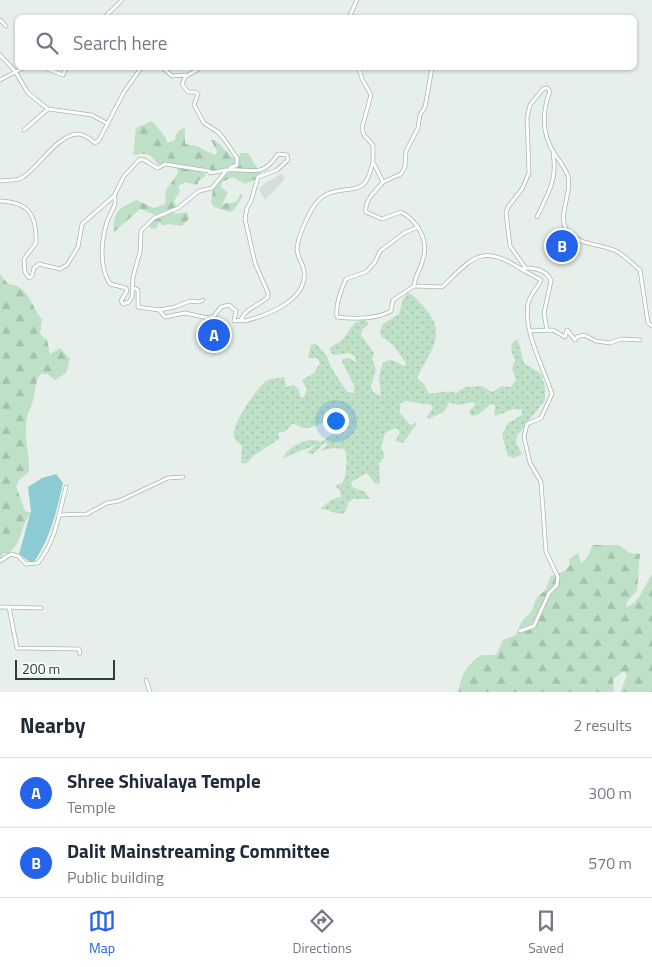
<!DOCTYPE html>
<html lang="en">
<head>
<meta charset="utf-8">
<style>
  :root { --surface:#fff; --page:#f6f6f7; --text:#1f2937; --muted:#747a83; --line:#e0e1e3; --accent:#2563eb }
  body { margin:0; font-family:"Titillium Web",sans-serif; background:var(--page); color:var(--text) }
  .scale { position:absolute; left:15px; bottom:12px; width:100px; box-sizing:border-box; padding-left:5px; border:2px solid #244239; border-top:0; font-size:14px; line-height:18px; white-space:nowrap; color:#244239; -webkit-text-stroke:4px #f7fbf9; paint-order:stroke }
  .you { position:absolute; left:335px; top:420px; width:18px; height:18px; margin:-12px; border:4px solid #fff; border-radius:50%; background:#1a73e8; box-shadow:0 0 0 8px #1a73e833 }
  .badge { display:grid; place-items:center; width:32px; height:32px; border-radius:50%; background:var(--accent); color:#fff; font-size:16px; font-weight:700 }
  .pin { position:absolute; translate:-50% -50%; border:2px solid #fff; box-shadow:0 1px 5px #0006 }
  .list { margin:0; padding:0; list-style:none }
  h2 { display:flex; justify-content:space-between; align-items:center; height:65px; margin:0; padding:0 20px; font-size:21px }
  h2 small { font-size:16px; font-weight:400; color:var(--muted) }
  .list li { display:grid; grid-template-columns:32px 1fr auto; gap:15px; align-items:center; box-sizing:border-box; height:70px; padding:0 20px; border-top:1px solid var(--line) }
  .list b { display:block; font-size:19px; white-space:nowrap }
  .list p { margin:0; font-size:16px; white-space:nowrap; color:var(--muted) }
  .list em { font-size:16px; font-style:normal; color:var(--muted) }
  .icon { flex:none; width:28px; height:28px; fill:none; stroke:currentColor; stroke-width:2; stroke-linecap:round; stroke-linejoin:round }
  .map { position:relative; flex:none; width:652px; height:692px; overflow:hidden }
  .search { position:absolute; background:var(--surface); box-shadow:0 1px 4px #0004; left:15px; right:15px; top:15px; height:55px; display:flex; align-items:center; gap:12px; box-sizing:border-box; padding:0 18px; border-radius:8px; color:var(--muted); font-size:19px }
  .sheet { height:205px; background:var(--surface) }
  nav { display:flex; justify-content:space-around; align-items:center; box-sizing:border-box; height:70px; border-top:1px solid var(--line); background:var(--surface); font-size:14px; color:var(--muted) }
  nav a { display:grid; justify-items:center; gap:2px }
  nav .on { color:var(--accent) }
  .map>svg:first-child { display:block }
</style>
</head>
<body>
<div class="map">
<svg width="652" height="692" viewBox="0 0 652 692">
  <defs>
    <pattern id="grass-dots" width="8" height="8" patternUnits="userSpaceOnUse" patternTransform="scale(1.25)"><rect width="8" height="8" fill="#bee0c6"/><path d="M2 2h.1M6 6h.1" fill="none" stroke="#a3c1ab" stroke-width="1.8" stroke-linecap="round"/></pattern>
    <pattern id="forest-firs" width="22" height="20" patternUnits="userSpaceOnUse" patternTransform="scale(1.25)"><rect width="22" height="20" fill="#bee0c6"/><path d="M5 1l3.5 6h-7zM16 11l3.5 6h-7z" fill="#a3c1ab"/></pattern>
  </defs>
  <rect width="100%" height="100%" fill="#e6efea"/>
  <polygon fill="#d4dfd9" points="282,174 285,179 265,200 259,189 265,183"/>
  <path fill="url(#grass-dots)" d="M408,293C415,295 418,301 423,306C450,334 429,351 417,378L425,385L428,393C438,394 448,389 456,393L465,387L482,386L492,392L502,386L511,387L516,380L512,368L515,360C512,353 508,345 516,340H518L524,363L541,374L545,387V400L517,436L516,443L522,454L514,458L508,456L502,435L508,423L522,415V410L513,409L496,416L494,414L495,405L491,404L479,414L472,416L469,411L475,405L473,402L458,405L449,402L445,411L429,419L427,417L433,408L431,405L405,401L400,404V413L409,424L413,425L415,421L416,425L403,443L395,441L400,433L398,429L395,428L385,433L381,448L385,456L379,464L380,483L375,484L367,473L351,482L352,487L365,492L370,499H353L348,503L345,513C335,516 330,508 320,509L331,500L341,497L340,491L335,485L343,483C346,473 349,458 344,449L333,448L320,451L327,445L326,442L313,454L307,453L316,445L283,458C288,446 309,436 321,442L337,431L341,421L339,414L328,416V419C324,423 310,429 304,428C299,427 297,424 292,424L286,431L278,433L279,439L253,456L246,464L241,462L242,446C239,443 235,441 234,437C231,425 256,389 266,381C270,378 279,378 284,377L286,387L294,385L299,390L300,397H304L307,389L302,380L314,373L320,363L317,358H308L311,345L316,344L326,355L332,369L347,392L354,393V385L342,362L343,359L349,358L356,362L355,357L350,353L333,355L329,349C332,345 338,344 342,340C351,331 350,321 365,320L369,324L362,330L361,335L374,353L372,359L376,370L371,386L373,392L381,396L379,377L383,362L392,360L404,366L406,363L393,345L381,336L380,330L383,324L399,314L403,299Z"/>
  <g fill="url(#forest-firs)">
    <path d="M152,121L166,138L167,143L175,140C176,133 179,129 185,128V143C190,147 192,144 197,146C204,149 208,153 216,155L217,151L211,140H215L233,158H239L240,153H248L262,176L245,184L233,177L222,182L221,187L228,193L222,204L236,202L241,194L242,197L235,209L230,212L214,207L211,202L213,190L223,174L207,168L204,173L206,176L198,181V184L195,185L186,182L178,186L180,191L174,201L177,207L172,210L175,214L187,212L189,219L182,226L168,224L162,226L159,222L157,228L152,229L149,227L156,215L140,209L114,232C113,212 118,209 136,200L154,208L165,204L166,190L178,173L176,163L157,164C151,152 145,153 133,155L136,128Z"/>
    <path d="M0,274L8,284C30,286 30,306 42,319L40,334L47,340L50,354L60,348L70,359L66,373L55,380L47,374H41C35,379 36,388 34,396C33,404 28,410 27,418C23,435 30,454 29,472L20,479L16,486L25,511L32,513C19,524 25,539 9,553H4L0,559Z"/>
    <path d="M593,545H619L630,553L640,554L637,590L627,602L626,607C639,605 645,584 652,574V692H621L627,674L624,671L613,679L614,692H458C461,676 467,663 482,655H496L503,640L516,635L522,621L532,611L536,599L546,589L551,576L565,571L570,565L569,559L578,553L581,563L587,558Z"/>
  </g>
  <path fill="#8dcbd4" d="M56,474L63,483C57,510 50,539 34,562H30L19,554L31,511L28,487L42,478Z"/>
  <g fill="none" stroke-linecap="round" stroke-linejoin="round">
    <defs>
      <g id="minor">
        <polyline points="104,18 122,0"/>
        <polyline points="349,18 357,0"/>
        <polyline points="0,20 6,26"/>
        <polyline points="0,55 15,71 28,93 48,109 92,115 108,124"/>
        <polyline points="45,68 63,75 66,68"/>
        <polyline points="163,68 172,76 186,75 182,84 188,92 195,92 198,94 194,105 204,123 218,132 224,139 237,158 237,165 230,168"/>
        <path d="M359,68L362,79L371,95L362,128L364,135L373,145V162L383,182C376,191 364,200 366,212L382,219L401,212C418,221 429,241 423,259C421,269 415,275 414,286L442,287C472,259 481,242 521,269C531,266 548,270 551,281L544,313L547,330"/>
        <polyline points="185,77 200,68"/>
        <polyline points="0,80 23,68"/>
        <polyline points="24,130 48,109"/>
        <path d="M0,181C8,179 16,182 23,177C38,168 58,134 78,134C85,134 90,139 95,143L99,140L124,92L141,68"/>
        <polyline points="383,182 401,174 405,167 406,151 418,128 420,115 425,107 432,68"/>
        <path d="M114,196C118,205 110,212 107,222C101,241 99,267 110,284L126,288L127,291L121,301L123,304L129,302L132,297L133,277L140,252L141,231L154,218L178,208L199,191L212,188L227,170C251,168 262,179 278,154L287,155L288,160L277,170L258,177L251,201L247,208L245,219L255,263L268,293V297C260,305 244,309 241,320L245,321C268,315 308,300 304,271C303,263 297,257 297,249C298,237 306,220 312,209C327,182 353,195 364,184C369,179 371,169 373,162"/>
        <path d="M0,201C29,202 37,215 36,243L24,259L25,272L29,278L32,276L34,268L39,264L60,269L67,265L78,247L82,224L114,196L124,176L140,159C148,160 151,166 158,168L165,164L209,171L210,173L226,170"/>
        <path d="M537,217C547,195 558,179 553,154"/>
        <path d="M525,267L510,246L506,213L508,207L522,189L529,173L527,118L530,105L543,89L547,88L550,91C542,112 542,134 554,153C559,160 565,168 568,176C573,195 554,219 570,234C583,246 602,244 616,251C625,256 633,264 640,270L648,323L652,326"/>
        <path d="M414,286L393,300L391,311C377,319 354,319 337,317C335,306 341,290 346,279L366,272L375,262L380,251L404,233L418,227"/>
        <polyline points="132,287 138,290 138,307 159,310 165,317 185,313 208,318 214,316 221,307 229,305 236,311 234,321 241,320"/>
        <polyline points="159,310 175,307 190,301 199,302 203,300"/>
        <polyline points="530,331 553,330 565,337 567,330 575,340 577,337 584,335 596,341 610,343 621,339 640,340"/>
        <polyline points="59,515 87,514 107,503 119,501 168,478 183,477"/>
        <path d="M0,561L11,554L18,556L26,564L38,563C56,541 59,513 66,487"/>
        <polyline points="0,607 41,608"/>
        <polyline points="9,607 17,648 79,649 80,654"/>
        <path d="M520,631L534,626L549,593L557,585L558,577L546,552L541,482L530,463L524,437L527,424L541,418L552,394C544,368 523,331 528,304C530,294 538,288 541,280L521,269"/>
        <polyline points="146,680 150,692"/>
      </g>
    </defs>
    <use href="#minor" stroke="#a8b8b1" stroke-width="4.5"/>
    <use href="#minor" stroke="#fff" stroke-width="3"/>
  </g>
</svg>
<div class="scale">200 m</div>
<div class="you"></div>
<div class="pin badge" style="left:214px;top:335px">A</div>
<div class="pin badge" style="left:562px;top:246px">B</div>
<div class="search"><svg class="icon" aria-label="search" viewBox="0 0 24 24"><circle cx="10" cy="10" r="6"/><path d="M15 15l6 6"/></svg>Search here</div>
</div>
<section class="sheet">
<h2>Nearby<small>2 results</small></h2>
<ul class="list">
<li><span class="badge">A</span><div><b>Shree Shivalaya Temple</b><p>Temple</p></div><em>300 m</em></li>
<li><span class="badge">B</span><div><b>Dalit Mainstreaming Committee</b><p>Public building</p></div><em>570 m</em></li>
</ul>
</section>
<nav>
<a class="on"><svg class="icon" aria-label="map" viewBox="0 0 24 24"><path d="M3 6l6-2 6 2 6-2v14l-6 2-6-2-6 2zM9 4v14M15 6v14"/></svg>Map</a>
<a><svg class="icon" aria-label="directions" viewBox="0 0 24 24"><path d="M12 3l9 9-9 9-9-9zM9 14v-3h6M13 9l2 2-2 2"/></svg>Directions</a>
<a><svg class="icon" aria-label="saved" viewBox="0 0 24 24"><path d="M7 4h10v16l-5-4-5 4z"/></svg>Saved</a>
</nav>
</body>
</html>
